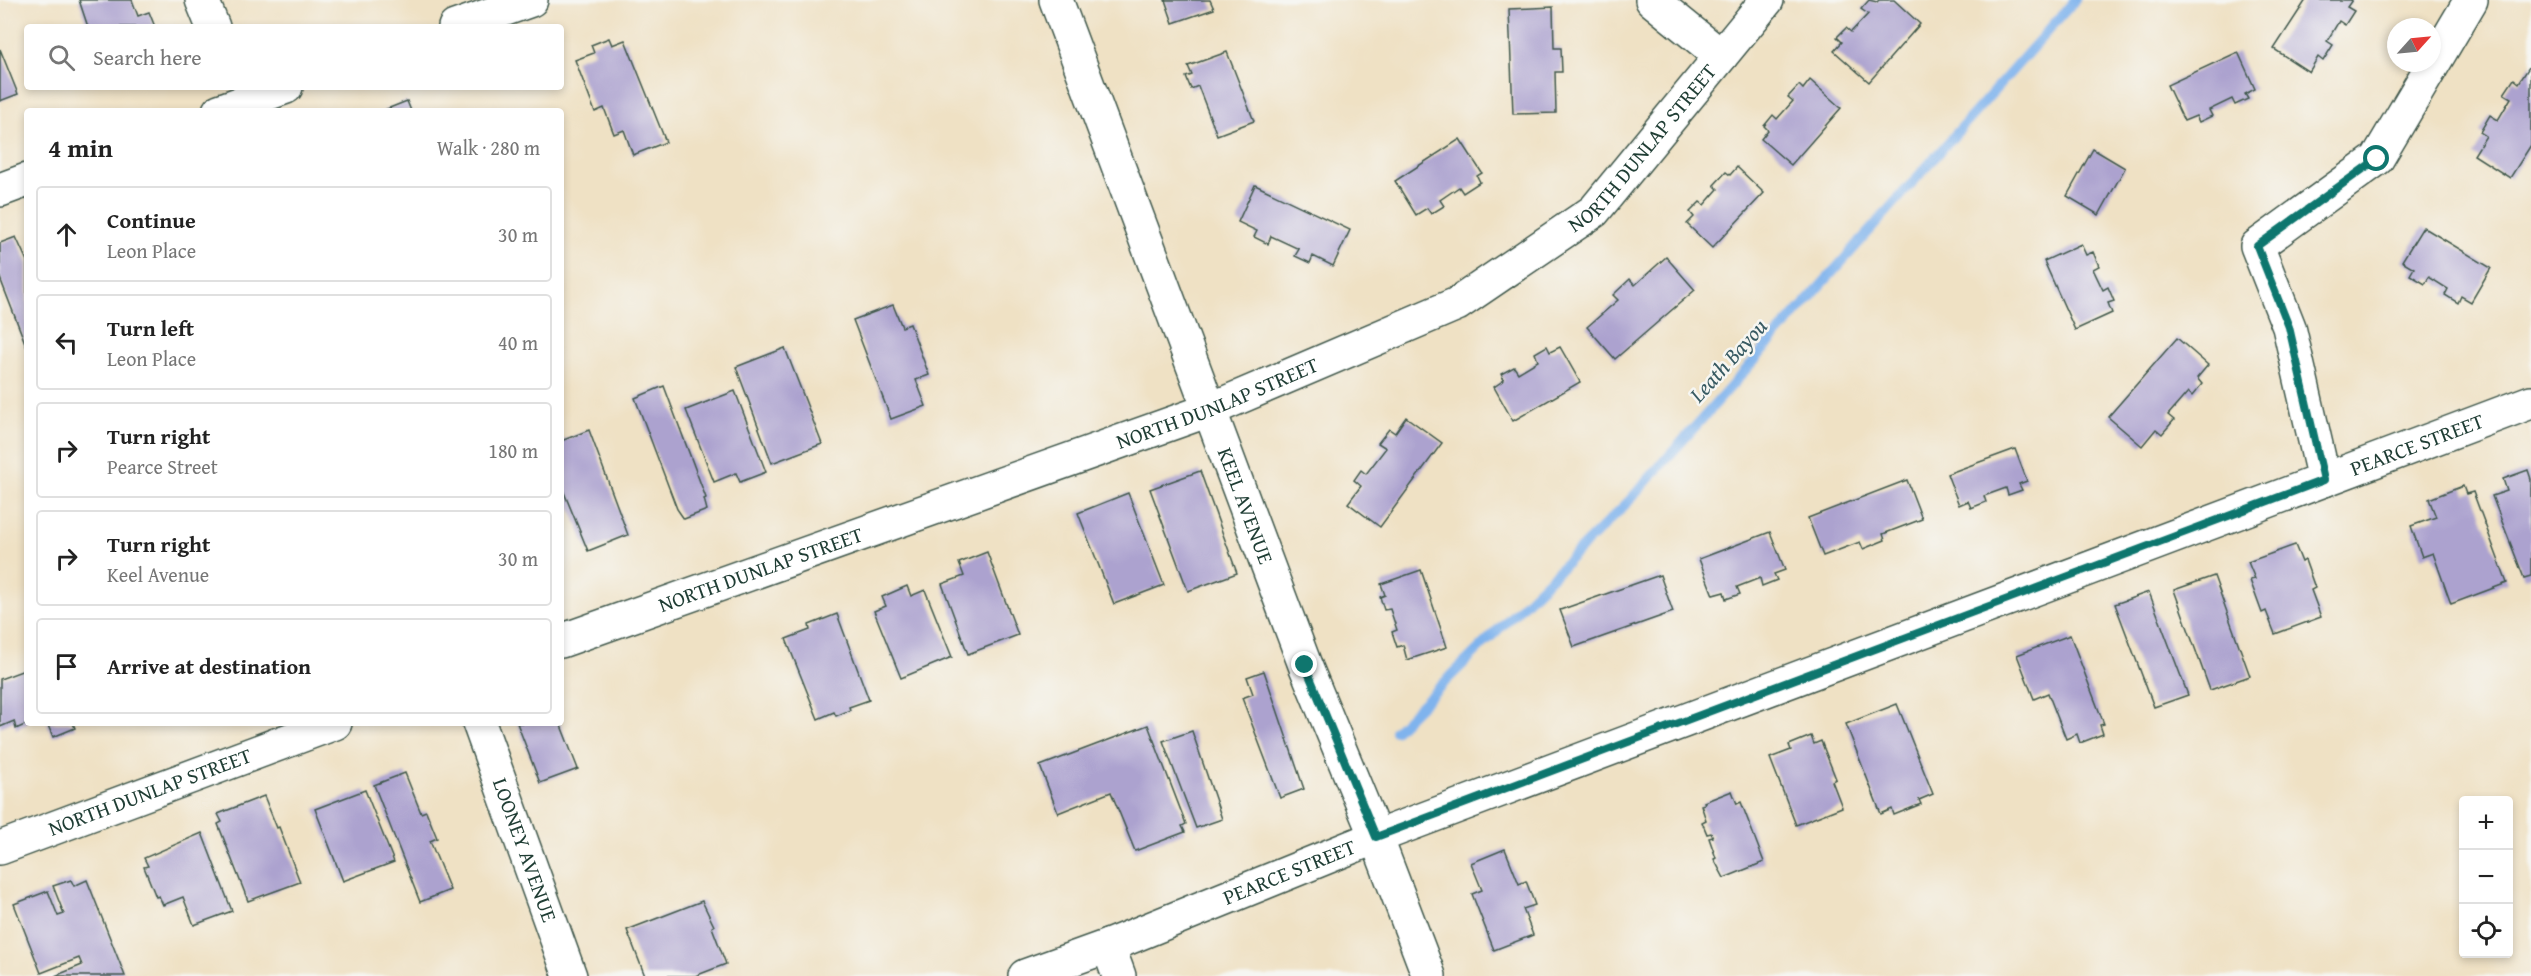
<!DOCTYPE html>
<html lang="en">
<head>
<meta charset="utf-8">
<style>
  :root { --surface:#fff; --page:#f2f2f2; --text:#222; --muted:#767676; --line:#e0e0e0 }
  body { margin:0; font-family:"Gentium Book Plus",serif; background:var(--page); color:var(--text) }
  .controls { position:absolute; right:18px; bottom:18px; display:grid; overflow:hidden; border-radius:6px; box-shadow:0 3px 9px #0003 }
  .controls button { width:54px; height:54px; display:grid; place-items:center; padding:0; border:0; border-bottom:2px solid var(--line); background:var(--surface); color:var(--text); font:30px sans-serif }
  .compass { position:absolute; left:2387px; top:18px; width:54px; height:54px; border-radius:50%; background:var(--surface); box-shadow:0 3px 9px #0003; rotate:63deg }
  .stop { position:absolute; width:18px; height:18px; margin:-14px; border:4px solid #0f766e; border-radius:50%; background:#fff }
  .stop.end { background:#0f766e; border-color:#fff; box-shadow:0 2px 6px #0008 }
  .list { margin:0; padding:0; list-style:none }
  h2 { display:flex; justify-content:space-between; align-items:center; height:78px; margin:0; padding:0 24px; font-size:26px }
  h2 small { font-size:20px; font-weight:400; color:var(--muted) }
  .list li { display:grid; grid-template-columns:39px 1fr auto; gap:18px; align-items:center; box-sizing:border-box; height:96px; margin:0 12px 12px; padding:0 12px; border:2px solid var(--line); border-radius:6px }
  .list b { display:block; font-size:22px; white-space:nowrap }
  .list p { margin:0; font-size:20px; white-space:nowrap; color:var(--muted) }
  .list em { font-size:20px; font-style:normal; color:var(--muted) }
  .icon { flex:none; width:33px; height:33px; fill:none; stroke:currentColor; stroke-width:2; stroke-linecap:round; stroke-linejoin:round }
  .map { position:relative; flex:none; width:2531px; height:976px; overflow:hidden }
  .search { position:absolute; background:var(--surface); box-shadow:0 3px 9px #0003; left:24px; top:24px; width:540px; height:66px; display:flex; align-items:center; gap:15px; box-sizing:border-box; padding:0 21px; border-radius:6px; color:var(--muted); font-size:22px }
  .panel { position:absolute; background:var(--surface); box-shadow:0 3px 9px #0003; left:24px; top:108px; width:540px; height:618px; border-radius:6px }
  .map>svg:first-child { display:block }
</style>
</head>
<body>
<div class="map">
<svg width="2531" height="976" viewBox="0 0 2531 976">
  <rect width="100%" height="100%" fill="#f6f6f2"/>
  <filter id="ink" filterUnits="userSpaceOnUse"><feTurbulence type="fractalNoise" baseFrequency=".0167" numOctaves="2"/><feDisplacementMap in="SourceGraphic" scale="12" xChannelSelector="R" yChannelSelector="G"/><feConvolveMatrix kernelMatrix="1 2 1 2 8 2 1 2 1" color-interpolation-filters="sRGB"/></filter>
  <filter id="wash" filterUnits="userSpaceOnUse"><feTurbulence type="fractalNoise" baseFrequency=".008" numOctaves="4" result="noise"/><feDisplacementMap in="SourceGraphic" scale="24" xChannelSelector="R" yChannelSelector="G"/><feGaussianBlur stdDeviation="1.35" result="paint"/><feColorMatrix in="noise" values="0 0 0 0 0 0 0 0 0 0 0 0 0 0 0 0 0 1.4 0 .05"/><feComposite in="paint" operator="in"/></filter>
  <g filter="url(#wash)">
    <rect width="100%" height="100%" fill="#efe1c4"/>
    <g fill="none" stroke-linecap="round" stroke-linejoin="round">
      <polyline stroke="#7fb3ed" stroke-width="10" points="1395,731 1629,501 2075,0"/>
    </g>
    <g id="blocks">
      <g fill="#aca2cf">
        <polygon points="79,0 132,0 138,16 149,12 155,27 88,27"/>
        <polygon points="1165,0 1210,0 1214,9 1173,23"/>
        <polygon points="1869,0 1877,2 1879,0 1894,0 1920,24 1869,82 1834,51 1842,42 1837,37 1846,28 1851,32 1868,14 1861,9"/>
        <polygon points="2306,0 2352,0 2347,7 2354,11 2345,25 2339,21 2327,41 2333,45 2323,61 2318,57 2309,72 2274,49"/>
        <polygon points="1553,7 1554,48 1561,48 1562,72 1555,72 1556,113 1513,114 1509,9"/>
        <polygon points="609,38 612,45 625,40 666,142 633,155 624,130 614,134 604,108 595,112 575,60 594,53 591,45"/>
        <polygon points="0,49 18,94 0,101"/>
        <polygon points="1227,52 1254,121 1217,135 1198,86 1191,89 1186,77 1192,75 1188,66"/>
        <polygon points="2238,52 2255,89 2245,94 2248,99 2235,105 2232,99 2209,110 2212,116 2199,122 2196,116 2184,121 2167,85"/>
        <polygon points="2531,64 2531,145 2510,178 2474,155 2486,136 2480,132 2490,115 2498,120 2511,98 2504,94 2514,79 2519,83"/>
        <polygon points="1810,80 1841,108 1791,165 1761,139 1768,130 1764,126 1773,115 1777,119 1793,101 1788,97 1799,85 1803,89"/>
        <polygon points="407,101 411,111 382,111"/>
        <polygon points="1460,139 1482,173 1477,176 1480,182 1463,193 1459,187 1440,200 1444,206 1431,214 1427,208 1416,215 1395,181"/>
        <polygon points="2093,149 2125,168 2099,215 2067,196"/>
        <polygon points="1737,167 1764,193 1712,248 1687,224 1694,217 1690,212 1700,202 1704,205 1718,189 1714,185 1726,172 1730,175"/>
        <polygon points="1255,185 1350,230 1333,266 1313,256 1310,263 1295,256 1299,249 1271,236 1268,244 1254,237 1257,231 1238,222"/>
        <polygon points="2423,227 2491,268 2471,302 2461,296 2458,303 2445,295 2448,289 2429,277 2425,284 2410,275 2414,268 2402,261"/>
        <polygon points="16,237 27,261 27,348 0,278 0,243"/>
        <polygon points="2081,244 2086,255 2093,252 2099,266 2093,269 2103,290 2108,287 2114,301 2108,303 2112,313 2075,330 2044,261"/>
        <polygon points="1666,257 1695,290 1615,359 1587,327 1618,300 1613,295 1630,279 1635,285"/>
        <polygon points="893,305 902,327 910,324 929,375 916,380 926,406 891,419 853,320"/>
        <polygon points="2177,338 2208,365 2197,378 2202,384 2192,396 2188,392 2168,415 2174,420 2162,434 2156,429 2142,446 2108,417"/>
        <polygon points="1547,346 1550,352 1560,347 1580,382 1513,421 1494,387 1504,380 1501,374 1514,367 1518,373 1538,361 1535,353"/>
        <polygon points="785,348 822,444 772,463 736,367"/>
        <polygon points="664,386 706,498 704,499 707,510 684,519 677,509 635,398"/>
        <polygon points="735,391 766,472 740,482 736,473 714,482 686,410"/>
        <polygon points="1406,417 1442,443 1380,527 1348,503 1361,486 1354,480 1361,470 1366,474 1386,448 1378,443 1389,429 1395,433"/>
        <polygon points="589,430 628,535 588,551 561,485 561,441"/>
        <polygon points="2015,449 2027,481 2019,484 2022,490 2008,495 2006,488 1984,496 1986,502 1971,508 1968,501 1959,505 1947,474"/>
        <polygon points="2528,470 2531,479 2531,576 2524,578 2492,496 2507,491 2503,479"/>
        <polygon points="1200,471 1237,573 1188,591 1150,489"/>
        <polygon points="1907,480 1922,519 1883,534 1885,540 1863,549 1860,542 1823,556 1808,518"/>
        <polygon points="2463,486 2466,494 2473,492 2507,583 2451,604 2433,553 2422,557 2411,526 2436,517 2429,499"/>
        <polygon points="1128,493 1164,585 1114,604 1078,513"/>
        <polygon points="1770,532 1785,570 1774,574 1777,580 1762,586 1760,578 1737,587 1740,594 1726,599 1724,592 1713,595 1699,559"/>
        <polygon points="2295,545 2302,562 2305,560 2315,588 2311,590 2321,617 2275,634 2266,611 2262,613 2250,580 2255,579 2248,562"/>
        <polygon points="987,552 1018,635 968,654 942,584 964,576 959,563"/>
        <polygon points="1421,570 1447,647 1407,660 1403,645 1397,647 1392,632 1397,630 1390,609 1384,610 1380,597 1385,595 1381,584"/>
        <polygon points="1660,575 1673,612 1574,647 1560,610"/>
        <polygon points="2214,576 2250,676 2210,690 2174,590"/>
        <polygon points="907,586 911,596 925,590 952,657 901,678 874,611 886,606 882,597"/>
        <polygon points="2149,592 2188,695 2154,707 2115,604"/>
        <polygon points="837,614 869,700 849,707 850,710 836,716 834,712 818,719 786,639 810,630 809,625"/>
        <polygon points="2070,635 2104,724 2100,725 2103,734 2080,743 2077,734 2066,739 2048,693 2034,699 2017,655"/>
        <polygon points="27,669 27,724 16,729 14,721 0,727 0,679"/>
        <polygon points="1264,671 1304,789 1280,798 1242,698 1253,694 1247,677"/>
        <polygon points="1897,704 1933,794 1919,800 1921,804 1894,815 1892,809 1881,814 1846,724"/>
        <polygon points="47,723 73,723 75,728 53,737"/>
        <polygon points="517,723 560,723 578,769 540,783"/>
        <polygon points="1148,725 1186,824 1182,826 1185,832 1135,851 1111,792 1058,813 1040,766"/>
        <polygon points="1192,731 1222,819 1196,828 1163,741"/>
        <polygon points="1811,736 1814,744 1821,741 1836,779 1832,781 1842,807 1796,825 1770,758 1791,750 1789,745"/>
        <polygon points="405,773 421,813 426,811 437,838 430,841 450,890 420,902 374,785"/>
        <polygon points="365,790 394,862 343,881 315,809"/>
        <polygon points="1732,791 1737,804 1741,802 1764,862 1724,878 1714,859 1716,858 1709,838 1713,837 1711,833 1707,834 1702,822 1706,820 1701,805 1705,804 1704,802"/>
        <polygon points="264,796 277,828 279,827 300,882 248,901 218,824 222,822 218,814"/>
        <polygon points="202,833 232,911 194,925 183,897 163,905 159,896 156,897 144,867 148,866 144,858"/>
        <polygon points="1505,849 1519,884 1526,881 1535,905 1523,909 1533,935 1494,950 1472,894 1482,890 1471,863"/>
        <polygon points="71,880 74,886 87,880 125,976 55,976 82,965 79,958 41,973 14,904 48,891 58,916 64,914 53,886"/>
        <polygon points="702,901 714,926 712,927 726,964 695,976 645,976 627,930"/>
      </g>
    </g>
  </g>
  <g filter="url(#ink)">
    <use href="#blocks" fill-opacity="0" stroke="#3e564a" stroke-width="1.5"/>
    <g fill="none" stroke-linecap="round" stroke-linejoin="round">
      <defs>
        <g id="street">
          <polyline points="202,0 213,27"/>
          <path id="s1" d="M1056,0L1305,665L1376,837L1429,976"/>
          <polyline points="1652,0 1721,56"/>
          <polyline points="455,27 531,0"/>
          <polyline points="219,111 286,87"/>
          <polyline points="0,190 27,180"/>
          <polyline points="2324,480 2289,327 2257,246 2377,159 2471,0"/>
          <path id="s2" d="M561,641L1209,410L1457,304L1594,211L1767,0"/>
          <path id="s3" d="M479,723L570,976"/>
          <path id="s4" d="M0,848L335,723"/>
          <polyline points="1108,946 1119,976"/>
          <path id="s5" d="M1025,976L1108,946L1376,837L2531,402"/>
        </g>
      </defs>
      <use href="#street" stroke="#3e564a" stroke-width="36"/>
      <use href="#street" stroke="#fff" stroke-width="33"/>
    </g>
  </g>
  <g fill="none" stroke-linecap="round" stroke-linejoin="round" filter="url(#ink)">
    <polyline stroke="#0f766e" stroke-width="8" points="1305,665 1376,837 2324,480 2289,327 2257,246 2377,159"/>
  </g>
  <g text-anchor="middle" stroke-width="5" stroke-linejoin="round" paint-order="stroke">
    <g font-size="21" fill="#1f3d34" stroke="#f6f6f2">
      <text dy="7" stroke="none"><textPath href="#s2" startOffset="1202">NORTH DUNLAP STREET</textPath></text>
      <text dy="7" stroke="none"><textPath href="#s2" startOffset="698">NORTH DUNLAP STREET</textPath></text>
      <text dy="7" stroke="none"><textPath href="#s5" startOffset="1490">PEARCE STREET</textPath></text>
      <text dy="7" stroke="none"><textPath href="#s1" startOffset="540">KEEL AVENUE</textPath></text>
      <text dy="7" stroke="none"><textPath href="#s2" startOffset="212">NORTH DUNLAP STREET</textPath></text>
      <text dy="7" stroke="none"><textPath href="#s4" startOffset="160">NORTH DUNLAP STREET</textPath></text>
      <text dy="7" stroke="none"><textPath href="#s3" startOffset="135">LOONEY AVENUE</textPath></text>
      <text dy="7" stroke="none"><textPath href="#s5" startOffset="284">PEARCE STREET</textPath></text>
    </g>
    <g font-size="22" font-style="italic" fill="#375a62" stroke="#f6f6f2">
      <text transform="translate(1728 360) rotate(-48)" y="8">Leath Bayou</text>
    </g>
  </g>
</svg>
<div class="controls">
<button>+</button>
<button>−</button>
<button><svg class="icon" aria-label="locate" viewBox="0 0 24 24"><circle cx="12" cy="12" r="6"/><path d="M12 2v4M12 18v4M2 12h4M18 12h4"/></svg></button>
</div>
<svg class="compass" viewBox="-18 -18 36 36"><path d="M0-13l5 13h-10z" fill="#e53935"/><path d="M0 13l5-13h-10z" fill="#767676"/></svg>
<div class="stop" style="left:2377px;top:159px"></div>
<div class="stop end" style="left:1305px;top:665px"></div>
<div class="search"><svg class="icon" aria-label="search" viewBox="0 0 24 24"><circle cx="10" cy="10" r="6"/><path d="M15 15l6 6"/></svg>Search here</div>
<section class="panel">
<h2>4 min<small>Walk · 280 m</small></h2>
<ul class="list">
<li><svg class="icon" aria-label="ahead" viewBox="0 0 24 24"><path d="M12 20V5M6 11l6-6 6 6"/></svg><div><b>Continue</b><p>Leon Place</p></div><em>30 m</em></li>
<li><svg class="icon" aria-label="left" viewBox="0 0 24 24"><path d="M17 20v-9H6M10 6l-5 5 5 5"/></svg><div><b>Turn left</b><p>Leon Place</p></div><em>40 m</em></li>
<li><svg class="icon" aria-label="right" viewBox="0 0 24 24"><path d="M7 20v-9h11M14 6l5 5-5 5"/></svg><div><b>Turn right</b><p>Pearce Street</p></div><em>180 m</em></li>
<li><svg class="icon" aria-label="right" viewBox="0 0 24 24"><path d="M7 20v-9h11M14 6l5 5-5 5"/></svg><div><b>Turn right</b><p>Keel Avenue</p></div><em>30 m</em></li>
<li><svg class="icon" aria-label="arrive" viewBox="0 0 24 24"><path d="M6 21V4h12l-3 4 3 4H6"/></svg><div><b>Arrive at destination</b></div></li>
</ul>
</section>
</div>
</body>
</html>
